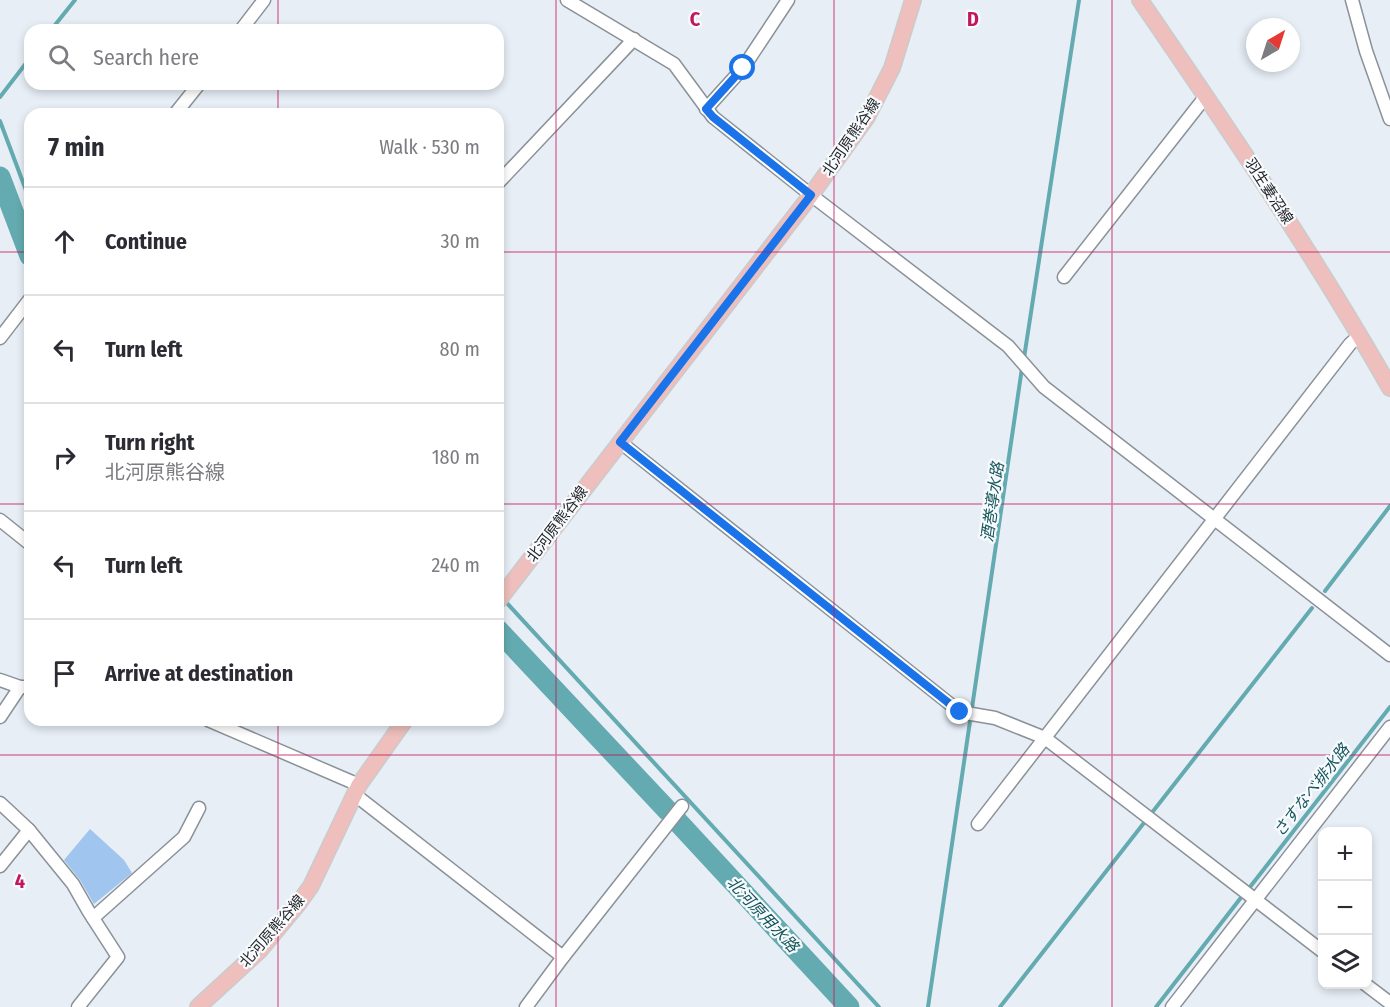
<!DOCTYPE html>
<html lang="en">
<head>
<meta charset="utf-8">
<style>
  :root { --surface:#fff; --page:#f2f2f3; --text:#2b2b33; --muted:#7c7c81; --line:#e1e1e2 }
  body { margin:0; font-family:"Fira Sans Condensed","Noto Sans JP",sans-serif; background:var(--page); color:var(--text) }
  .controls { position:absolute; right:18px; bottom:18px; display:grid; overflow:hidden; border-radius:12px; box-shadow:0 3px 9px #0003 }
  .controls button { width:54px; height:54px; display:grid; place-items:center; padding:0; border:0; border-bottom:2px solid var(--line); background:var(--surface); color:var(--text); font:30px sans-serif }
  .compass { position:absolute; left:1246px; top:18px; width:54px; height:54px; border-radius:50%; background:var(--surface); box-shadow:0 3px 9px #0003; rotate:39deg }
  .stop { position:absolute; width:18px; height:18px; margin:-14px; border:4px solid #1a73e8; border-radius:50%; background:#fff }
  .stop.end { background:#1a73e8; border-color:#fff; box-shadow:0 2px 6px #0008 }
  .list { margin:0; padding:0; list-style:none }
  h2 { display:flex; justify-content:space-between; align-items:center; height:78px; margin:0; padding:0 24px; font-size:26px }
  h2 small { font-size:20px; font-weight:400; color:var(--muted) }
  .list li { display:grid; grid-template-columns:39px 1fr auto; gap:18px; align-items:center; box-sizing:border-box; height:108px; padding:0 24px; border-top:2px solid var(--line) }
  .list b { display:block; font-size:22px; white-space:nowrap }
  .list p { margin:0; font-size:20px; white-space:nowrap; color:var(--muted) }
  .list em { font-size:20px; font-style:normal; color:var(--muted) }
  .icon { flex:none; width:33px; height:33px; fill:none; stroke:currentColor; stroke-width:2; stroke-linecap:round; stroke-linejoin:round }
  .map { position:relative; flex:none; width:1390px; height:1007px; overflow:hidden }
  .search { position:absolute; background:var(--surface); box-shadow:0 3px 9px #0003; left:24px; top:24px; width:480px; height:66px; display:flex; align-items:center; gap:15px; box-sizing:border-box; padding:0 21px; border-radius:18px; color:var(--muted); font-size:22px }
  .panel { position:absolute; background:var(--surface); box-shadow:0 3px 9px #0003; left:24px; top:108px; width:480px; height:618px; border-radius:18px }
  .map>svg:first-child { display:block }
</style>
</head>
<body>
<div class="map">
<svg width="1390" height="1007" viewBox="0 0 1390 1007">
  <rect width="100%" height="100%" fill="#e7eef6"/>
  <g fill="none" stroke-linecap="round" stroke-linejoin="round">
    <g stroke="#63abb0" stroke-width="4">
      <polyline points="51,30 75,0"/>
      <polyline points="0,97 30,58"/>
      <polyline points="0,121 30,201"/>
      <polyline points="1024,358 1079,0"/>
      <polyline points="1325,591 1390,506"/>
      <polyline points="505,601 879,1007"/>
      <polyline points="1250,887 1390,707"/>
      <polyline points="928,1007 1022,368"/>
      <polyline points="1000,1007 1312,608"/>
      <polyline points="1156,1007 1243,895"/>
    </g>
    <g stroke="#63abb0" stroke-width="21">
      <polyline points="0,177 30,256"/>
      <polyline points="498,630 668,811"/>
      <polyline points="677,821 849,1007"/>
    </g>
  </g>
  <polygon fill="#a0c5ef" points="90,829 124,860 132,873 94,904 80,880 64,860"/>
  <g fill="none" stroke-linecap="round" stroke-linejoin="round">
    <defs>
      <g id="minor">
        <polyline points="567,0 674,64 713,117 811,195 1008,346 1044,387 1390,655"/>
        <polyline points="1352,0 1366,51 1390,119"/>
        <polyline points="241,30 264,0"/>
        <polyline points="706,109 743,68 788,0"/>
        <polyline points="175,114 199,84"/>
        <polyline points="498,183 634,39"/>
        <polyline points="1064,277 1206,96"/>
        <polyline points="0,338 30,299"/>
        <polyline points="620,442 960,712 995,718 1045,738 1322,951"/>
        <polyline points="0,520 30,544"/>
        <polyline points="0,680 20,687 30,687"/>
        <polyline points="0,717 20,687"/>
        <polyline points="208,720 359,785"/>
        <polyline points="354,794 563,957"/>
        <polyline points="0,803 29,830 0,866"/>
        <polyline points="978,824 1350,344 1360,335"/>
        <polyline points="29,830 73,884 89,912 118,957 78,1007"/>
        <polyline points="93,918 184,837 199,808"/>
        <polyline points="1365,984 1390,1003"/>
        <polyline points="526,1007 563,957 682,806"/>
        <polyline points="1172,1007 1390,727"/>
      </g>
      <g id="major">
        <path d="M1140,0C1227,127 1314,254 1390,388"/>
        <polyline points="498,601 811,195 867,117 892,68 913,0"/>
        <polyline points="198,1007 260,950 298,904 311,886 359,785 405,720"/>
      </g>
    </defs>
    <use href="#minor" stroke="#8b9198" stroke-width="15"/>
    <use href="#major" stroke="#cacbcc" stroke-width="18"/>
    <use href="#minor" stroke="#fff" stroke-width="12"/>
    <use href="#major" stroke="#eebfbc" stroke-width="15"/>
  </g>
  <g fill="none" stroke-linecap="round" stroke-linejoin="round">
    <polyline stroke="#1a73e8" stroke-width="8" points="743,68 706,109 713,117 811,195 620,442 960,712"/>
  </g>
  <path fill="none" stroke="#c2185b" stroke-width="1.5" stroke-opacity="0.55" d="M278,0V30M556,0V1007M834,0V1007M1112,0V1007M278,84V114M0,252H30M498,252H1390M0,504H30M498,504H1390M278,720V1007M0,755H1390"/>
  <g text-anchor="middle" stroke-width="4.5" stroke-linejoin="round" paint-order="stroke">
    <g font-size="15" fill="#242629" stroke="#f8fbfe">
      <text transform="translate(851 137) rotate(-56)" y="5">北河原熊谷線</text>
      <text transform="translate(1269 191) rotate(57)" y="5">羽生妻沼線</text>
      <text transform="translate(557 524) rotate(-53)" y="5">北河原熊谷線</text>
      <text transform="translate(272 931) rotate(-49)" y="5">北河原熊谷線</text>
    </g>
    <g font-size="16" font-style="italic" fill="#17565a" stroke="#f8fbfe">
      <text transform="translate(992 502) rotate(-82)" y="6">酒巻導水路</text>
      <text transform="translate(1311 790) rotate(-52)" y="6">さすなべ排水路</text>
      <text transform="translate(763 914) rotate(47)" y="6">北河原用水路</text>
    </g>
  </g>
  <g font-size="20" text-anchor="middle" font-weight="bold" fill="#c2185b" stroke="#f8fbfe" stroke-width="4.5" stroke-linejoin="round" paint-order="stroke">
    <text x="695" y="26">C</text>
    <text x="973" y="26">D</text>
    <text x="20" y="888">4</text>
  </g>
</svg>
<div class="controls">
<button>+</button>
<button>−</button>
<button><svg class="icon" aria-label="layers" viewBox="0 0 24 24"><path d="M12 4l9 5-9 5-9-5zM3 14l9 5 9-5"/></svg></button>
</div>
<svg class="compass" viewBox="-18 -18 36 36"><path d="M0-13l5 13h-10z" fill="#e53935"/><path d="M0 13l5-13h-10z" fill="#7c7c81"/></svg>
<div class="stop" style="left:743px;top:68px"></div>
<div class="stop end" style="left:960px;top:712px"></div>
<div class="search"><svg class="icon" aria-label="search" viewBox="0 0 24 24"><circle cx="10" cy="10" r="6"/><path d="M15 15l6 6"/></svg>Search here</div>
<section class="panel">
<h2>7 min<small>Walk · 530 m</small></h2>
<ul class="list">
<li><svg class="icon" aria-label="ahead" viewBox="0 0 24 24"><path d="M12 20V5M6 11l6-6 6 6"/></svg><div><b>Continue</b></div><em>30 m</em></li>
<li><svg class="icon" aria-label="left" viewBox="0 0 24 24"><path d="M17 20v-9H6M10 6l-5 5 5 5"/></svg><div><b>Turn left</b></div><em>80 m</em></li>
<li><svg class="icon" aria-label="right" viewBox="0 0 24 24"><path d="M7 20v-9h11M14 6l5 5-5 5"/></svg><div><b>Turn right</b><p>北河原熊谷線</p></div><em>180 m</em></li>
<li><svg class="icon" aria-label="left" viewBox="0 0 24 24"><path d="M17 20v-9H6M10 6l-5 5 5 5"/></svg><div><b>Turn left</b></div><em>240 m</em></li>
<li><svg class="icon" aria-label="arrive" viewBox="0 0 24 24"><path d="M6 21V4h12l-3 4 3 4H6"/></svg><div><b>Arrive at destination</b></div></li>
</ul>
</section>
</div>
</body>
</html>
